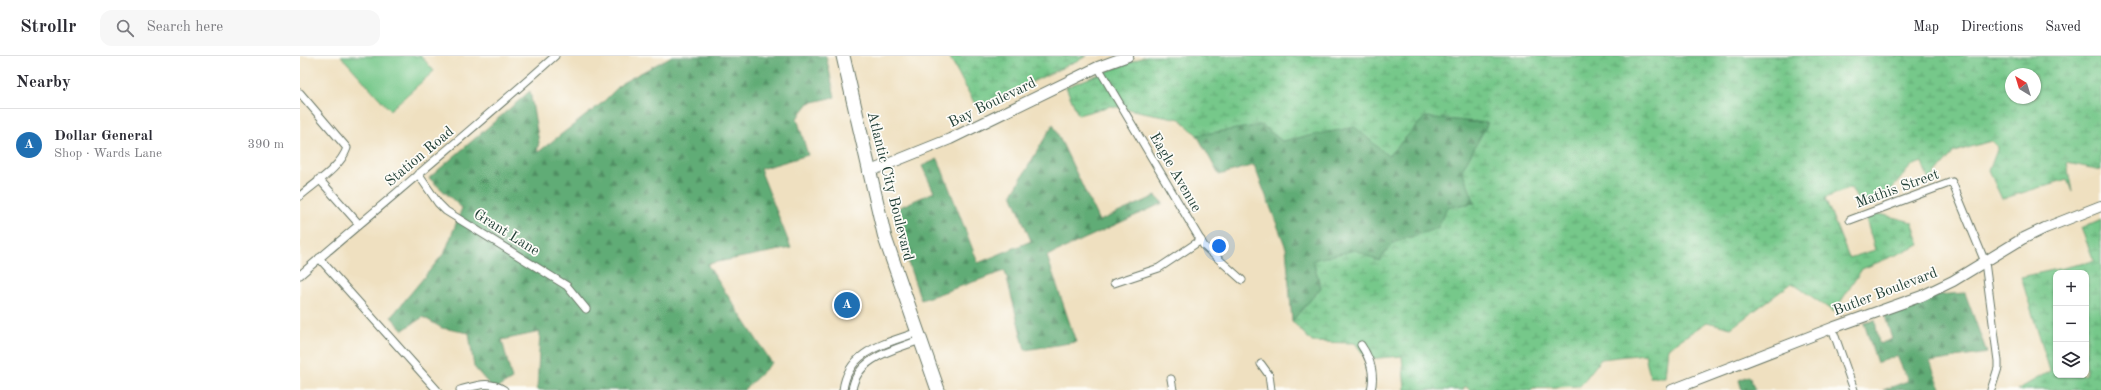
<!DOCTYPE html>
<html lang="en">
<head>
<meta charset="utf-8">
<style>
  :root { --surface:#fff; --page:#f7f7f7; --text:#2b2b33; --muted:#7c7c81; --line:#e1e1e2; --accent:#1f6fb2 }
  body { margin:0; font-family:"Old Standard TT",serif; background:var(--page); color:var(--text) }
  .controls { position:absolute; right:12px; bottom:12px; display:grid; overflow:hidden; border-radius:8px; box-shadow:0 1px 3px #0004 }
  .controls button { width:36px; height:36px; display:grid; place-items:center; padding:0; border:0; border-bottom:1px solid var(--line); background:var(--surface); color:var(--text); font:20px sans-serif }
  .compass { position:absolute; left:1705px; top:12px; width:36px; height:36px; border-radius:50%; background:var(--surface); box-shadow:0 1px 3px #0004; rotate:322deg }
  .you { position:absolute; left:919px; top:190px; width:14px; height:14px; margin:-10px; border:3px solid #fff; border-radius:50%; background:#1a73e8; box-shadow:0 0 0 6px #1a73e833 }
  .badge { display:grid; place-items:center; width:26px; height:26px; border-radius:50%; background:var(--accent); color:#fff; font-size:13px; font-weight:700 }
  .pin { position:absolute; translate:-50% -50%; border:2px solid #fff; box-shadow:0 1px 4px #0006 }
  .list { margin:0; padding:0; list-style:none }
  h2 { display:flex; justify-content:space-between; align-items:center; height:52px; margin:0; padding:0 16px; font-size:17px }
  h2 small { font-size:13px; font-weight:400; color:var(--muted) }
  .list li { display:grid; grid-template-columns:26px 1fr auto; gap:12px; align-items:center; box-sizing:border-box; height:72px; padding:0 16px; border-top:1px solid var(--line) }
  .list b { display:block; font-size:15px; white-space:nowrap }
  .list p { margin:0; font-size:13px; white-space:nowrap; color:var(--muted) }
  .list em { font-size:13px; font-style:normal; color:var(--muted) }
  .icon { flex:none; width:22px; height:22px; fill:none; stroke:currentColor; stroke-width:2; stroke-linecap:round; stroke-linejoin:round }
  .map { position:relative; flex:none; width:1801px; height:334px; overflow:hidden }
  header { display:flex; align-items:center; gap:24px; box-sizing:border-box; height:56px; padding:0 20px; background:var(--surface); border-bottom:1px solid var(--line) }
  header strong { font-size:19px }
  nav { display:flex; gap:22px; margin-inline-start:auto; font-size:14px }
  .search { width:280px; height:36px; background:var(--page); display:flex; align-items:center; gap:10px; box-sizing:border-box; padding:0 14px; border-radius:12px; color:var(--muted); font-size:15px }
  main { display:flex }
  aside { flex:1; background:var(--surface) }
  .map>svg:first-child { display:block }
</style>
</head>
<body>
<header>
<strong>Strollr</strong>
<div class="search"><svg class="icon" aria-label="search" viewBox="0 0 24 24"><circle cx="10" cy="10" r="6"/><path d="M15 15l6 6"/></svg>Search here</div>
<nav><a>Map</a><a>Directions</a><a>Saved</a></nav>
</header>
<main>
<aside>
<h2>Nearby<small></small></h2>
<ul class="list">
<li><span class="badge">A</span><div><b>Dollar General</b><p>Shop · Wards Lane</p></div><em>390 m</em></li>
</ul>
</aside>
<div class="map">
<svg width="1801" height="334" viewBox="0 0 1801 334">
  <defs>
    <pattern id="forest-firs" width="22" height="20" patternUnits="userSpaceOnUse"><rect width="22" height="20" fill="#60ac76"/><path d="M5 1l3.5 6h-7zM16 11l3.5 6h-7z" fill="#4f8d62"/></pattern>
    <pattern id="wetland-marsh" width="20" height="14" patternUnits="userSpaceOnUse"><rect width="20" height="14" fill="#76c88a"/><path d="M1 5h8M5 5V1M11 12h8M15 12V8" fill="none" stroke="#60a472"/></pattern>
  </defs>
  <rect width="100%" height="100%" fill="#fdfcf7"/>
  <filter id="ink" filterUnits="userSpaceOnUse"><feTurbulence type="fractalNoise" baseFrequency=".025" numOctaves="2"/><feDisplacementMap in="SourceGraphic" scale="8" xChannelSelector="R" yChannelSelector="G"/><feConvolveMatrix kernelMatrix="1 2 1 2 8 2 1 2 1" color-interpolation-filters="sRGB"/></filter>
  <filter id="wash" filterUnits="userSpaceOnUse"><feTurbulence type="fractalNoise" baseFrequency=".012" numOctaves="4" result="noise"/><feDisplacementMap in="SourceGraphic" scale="16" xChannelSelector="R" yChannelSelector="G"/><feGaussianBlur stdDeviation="0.9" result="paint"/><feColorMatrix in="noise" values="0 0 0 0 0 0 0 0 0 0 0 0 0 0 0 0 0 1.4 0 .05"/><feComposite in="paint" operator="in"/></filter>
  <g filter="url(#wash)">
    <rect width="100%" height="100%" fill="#efe0c0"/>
    <g fill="url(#forest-firs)" stroke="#407455">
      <polygon points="372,0 526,0 535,41 509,47 497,62 508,99 460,113 491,192 407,208 472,307 444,334 237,334 240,276 202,284 212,323 194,334 174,311 169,277 142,272 123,261 103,274 91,261 145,196 162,152 129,122 230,35 239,86 237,97 302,47 322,27"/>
      <polygon points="1125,61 1188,67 1162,114 1175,147 1148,151 1138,172 1093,187 1079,205 1055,195 1013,205 1021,232 992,265 986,192 954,109 919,119 897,79 962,69 982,85 1055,71 1088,100"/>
      <polygon points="753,68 799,165 856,140 863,147 747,200 776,286 725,294 705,215 621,244 607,204 593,154 634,136 622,110 638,103 678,207 731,185 712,138"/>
      <polygon points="1665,237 1687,297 1630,306 1641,334 1583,334 1608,325 1597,300 1577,307 1564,267 1575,264 1579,288 1592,283 1585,260 1634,239"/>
      <polygon points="1449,320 1455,334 1442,334 1439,324"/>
    </g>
    <g fill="url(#wetland-marsh)" stroke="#4a825f" fill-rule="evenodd">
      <polygon points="649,0 787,0 677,52"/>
      <path d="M846,0H1801V114L1767,107L1772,136L1767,123L1702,143L1689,115L1698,91L1691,85L1654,96L1629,125L1622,106L1611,110L1587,139L1559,147L1551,132L1525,142L1549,202L1575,194L1566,163L1580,158L1612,166L1620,189L1562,213L1534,256L1492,227L1431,272L1407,266L1368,292L1365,321H1350L1345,298L1301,303L1280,330L1233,332L1231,334H1170L1165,330L1163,334H1105L1102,300L1067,303L1055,287L1012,286L992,265L1021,232L1013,204L1055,194L1079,205L1093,187L1138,172L1147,151L1175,147L1162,114L1188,67L1125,61L1088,100L1055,71L982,85L962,69L897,79L880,63L811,50L778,59L766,31ZM1711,18H1735V42H1711Z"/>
      <path d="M1801,163V334H1717L1750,315L1721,221L1794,205L1781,172ZM1756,217H1786V319H1756Z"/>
    </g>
    <polygon fill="#76c88a" stroke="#4a825f" points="41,0 121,0 134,15 90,54"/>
  </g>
  <g filter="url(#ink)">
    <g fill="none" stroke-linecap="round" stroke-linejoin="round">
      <defs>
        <g id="street">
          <polyline points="798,11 904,190 942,224"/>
          <path d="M0,37L47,92C40,112 16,126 0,140"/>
          <polyline points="118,118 138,147 146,155 267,230 286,253"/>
          <polyline points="19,123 58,167"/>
          <polyline points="1550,164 1652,126 1685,206 1698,305 1698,312 1691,334"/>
          <polyline points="19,202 137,334"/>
          <path d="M0,219C85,146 171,75 255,0"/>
          <polyline points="814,227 859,212 901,184"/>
          <polyline points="1532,272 1554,334"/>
          <path d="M1061,289C1070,302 1075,318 1071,334"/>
          <polyline points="961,308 969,319 971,334"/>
          <polyline points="871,323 873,334"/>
          <path d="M160,334C176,330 189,324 204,334"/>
          <path d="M543,334C548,294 585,288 618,276"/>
          <path d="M552,334C557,301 594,294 620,284"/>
        </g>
        <g id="secondary">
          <polyline points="568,116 650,83 798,11 828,0"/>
          <polyline points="1372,334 1532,272 1622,240 1653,225 1722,183 1745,172 1801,150"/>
        </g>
        <polyline id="highway" points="543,0 585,182 638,334"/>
      </defs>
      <use href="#street" stroke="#687665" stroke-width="9"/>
      <use href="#secondary" stroke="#687665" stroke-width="12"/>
      <use href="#highway" stroke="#687665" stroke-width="15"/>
      <use href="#street" stroke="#fff" stroke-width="7"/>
      <use href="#secondary" stroke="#fff" stroke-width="10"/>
      <use href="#highway" stroke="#fff" stroke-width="13"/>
    </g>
  </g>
  <g text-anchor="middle" stroke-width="3.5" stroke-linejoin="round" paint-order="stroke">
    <g font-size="15" fill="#1f3d34" stroke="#fdfcf7">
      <text transform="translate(692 46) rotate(-26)" y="5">Bay Boulevard</text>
      <text transform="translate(119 100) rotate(-40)" y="5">Station Road</text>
      <text transform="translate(876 116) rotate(60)" y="5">Eagle Avenue</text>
      <text transform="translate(591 130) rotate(76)" y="5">Atlantic City Boulevard</text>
      <text transform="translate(1597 132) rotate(-20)" y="5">Mathis Street</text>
      <text transform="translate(207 176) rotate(32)" y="5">Grant Lane</text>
      <text transform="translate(1585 235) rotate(-21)" y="5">Butler Boulevard</text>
    </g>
  </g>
</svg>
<div class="controls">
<button>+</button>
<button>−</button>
<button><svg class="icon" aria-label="layers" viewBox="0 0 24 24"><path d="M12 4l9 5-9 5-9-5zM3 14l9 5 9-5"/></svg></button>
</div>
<svg class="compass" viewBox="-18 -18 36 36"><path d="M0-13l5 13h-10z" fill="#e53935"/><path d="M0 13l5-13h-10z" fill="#7c7c81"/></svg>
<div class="you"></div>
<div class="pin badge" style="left:547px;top:249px">A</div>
</div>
</main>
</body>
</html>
